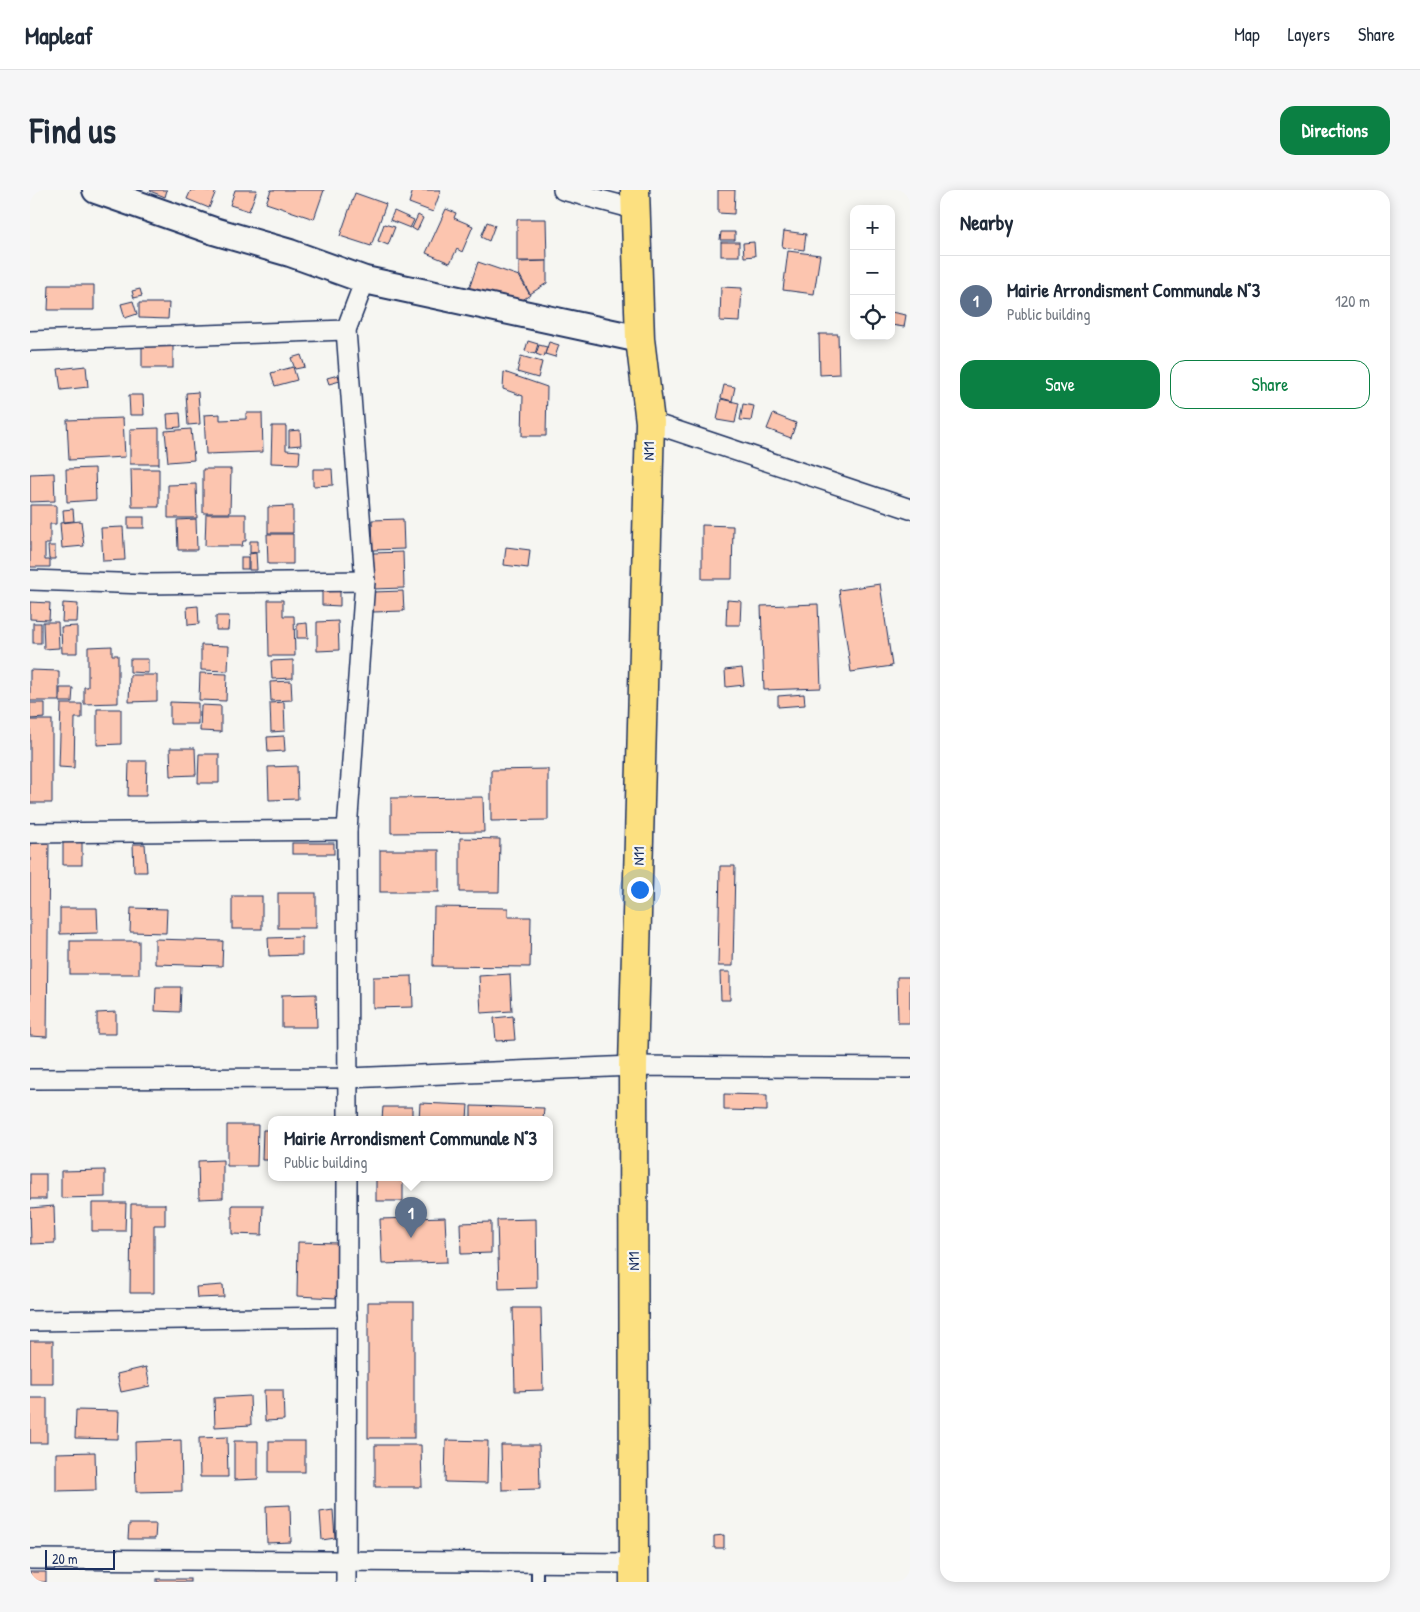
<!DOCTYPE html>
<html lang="en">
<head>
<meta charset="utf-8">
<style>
  :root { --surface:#fff; --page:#f6f6f7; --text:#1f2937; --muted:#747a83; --line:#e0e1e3; --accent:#0b8043 }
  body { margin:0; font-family:"Patrick Hand",sans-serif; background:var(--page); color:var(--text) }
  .controls { position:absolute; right:15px; top:15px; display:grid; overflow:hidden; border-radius:10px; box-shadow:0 2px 12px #0003 }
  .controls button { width:45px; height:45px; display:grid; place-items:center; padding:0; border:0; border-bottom:1px solid var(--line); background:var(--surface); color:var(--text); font:25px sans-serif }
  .scale { position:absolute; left:15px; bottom:12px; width:70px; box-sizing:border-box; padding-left:5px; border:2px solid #1b2f5e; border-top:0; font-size:14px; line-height:18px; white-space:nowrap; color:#1b2f5e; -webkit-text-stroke:4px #f6f6f2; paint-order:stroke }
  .you { position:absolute; left:609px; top:699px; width:18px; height:18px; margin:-12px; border:4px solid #fff; border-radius:50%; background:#1a73e8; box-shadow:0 0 0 8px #1a73e833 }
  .badge { display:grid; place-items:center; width:32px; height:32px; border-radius:50%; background:var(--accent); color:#fff; font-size:16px; font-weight:700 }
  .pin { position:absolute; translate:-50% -41px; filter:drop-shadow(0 1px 2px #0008) }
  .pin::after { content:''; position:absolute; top:26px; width:18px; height:15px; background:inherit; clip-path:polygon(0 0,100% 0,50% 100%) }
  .popup { position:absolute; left:238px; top:926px; width:285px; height:65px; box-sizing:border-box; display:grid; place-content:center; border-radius:10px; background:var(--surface); filter:drop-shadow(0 1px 4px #0005); font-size:16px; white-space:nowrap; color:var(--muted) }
  .popup b { font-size:19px; color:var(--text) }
  .popup::after { content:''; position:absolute; left:50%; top:100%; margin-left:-10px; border:10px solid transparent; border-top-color:var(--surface) }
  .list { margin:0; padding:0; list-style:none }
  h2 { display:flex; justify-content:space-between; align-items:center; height:65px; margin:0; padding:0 20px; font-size:21px }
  h2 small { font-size:16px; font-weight:400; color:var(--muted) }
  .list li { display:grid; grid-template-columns:32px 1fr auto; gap:15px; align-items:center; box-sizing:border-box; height:90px; padding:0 20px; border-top:1px solid var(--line) }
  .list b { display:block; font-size:19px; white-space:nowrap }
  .list p { margin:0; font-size:16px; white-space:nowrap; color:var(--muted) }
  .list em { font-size:16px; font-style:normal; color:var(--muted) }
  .actions { display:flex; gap:10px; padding:15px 20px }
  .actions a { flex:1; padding:11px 0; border:1px solid var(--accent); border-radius:15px; text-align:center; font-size:18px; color:var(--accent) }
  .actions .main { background:var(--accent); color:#fff }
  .icon { flex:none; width:28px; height:28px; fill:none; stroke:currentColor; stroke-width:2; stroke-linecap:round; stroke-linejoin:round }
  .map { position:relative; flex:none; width:880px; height:1392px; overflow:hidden; border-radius:15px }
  header { display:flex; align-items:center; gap:30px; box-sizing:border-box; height:70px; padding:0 25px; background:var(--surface); border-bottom:1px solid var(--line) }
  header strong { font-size:24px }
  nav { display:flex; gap:28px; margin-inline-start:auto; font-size:18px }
  .intro { display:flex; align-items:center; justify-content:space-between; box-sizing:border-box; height:120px; padding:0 30px }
  h1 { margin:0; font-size:35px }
  .button { padding:12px 22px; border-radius:15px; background:var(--accent); color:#fff; font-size:18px; font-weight:700 }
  main { display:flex; gap:30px; padding:0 30px }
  aside { flex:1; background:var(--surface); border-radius:15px; box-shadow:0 2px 12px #0003 }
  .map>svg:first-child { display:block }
</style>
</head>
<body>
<header>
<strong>Mapleaf</strong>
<nav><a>Map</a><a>Layers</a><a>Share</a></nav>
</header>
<div class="intro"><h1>Find us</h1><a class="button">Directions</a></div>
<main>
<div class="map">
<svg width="880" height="1392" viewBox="0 0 880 1392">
  <rect width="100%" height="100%" fill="#f6f6f2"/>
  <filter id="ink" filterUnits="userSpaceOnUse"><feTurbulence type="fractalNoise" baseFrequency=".02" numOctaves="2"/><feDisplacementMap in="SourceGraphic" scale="10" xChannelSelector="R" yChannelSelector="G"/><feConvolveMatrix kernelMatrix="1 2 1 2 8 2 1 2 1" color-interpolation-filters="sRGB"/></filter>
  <g filter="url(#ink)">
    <g fill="#fcc5af" stroke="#1b2f5e">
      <polygon points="121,0 137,0 135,7 120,1"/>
      <polygon points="161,0 186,1 179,18 157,9"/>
      <polygon points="205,0 227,0 219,21 200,15"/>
      <polygon points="241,0 294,0 284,29 236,13"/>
      <polygon points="383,0 411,0 403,22 379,13"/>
      <polygon points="688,0 705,0 704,24 688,23"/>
      <polygon points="325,3 356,14 341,56 310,46"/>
      <polygon points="416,19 426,23 424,28 443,36 432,62 427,59 420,73 396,63"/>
      <polygon points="364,21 384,30 380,38 360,30"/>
      <polygon points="388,25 393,28 387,41 382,38"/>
      <polygon points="487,29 516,29 517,71 487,71"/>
      <polygon points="457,32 465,35 459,51 451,47"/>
      <polygon points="354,34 365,37 358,55 348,51"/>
      <polygon points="754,41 776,44 774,60 752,57"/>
      <polygon points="691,42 705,42 705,50 690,50"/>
      <rect x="691" y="52" width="18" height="14"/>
      <polygon points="724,52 725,66 714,67 713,53"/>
      <polygon points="758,61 790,65 784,104 753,100"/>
      <polygon points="517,71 517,93 500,104 489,84 489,72"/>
      <polygon points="448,72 489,86 500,105 488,113 439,99"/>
      <polygon points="19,95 64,95 64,120 18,120"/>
      <polygon points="691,97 712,98 710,132 690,131"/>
      <polygon points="110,99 112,106 104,108 102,101"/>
      <polygon points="103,111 107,124 95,128 91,114"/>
      <polygon points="109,113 139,113 138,129 109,128"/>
      <polygon points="861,122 876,125 874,137 861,135"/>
      <polygon points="789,144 808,144 809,184 790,185"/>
      <polygon points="498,151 508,154 505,164 495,161"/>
      <polygon points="519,152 529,155 525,167 515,164"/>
      <rect x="112" y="154" width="31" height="24"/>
      <polygon points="509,155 517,157 514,167 506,164"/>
      <polygon points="271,165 275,177 265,179 261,168"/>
      <polygon points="491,166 512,172 508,188 487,182"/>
      <polygon points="56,176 58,197 31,200 28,179"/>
      <polygon points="263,177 267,190 245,196 241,183"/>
      <polygon points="474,182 517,197 516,246 492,246 493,206 473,199"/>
      <polygon points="308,185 310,191 299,194 297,188"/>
      <polygon points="694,195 705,197 702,211 691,208"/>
      <polygon points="168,202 170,234 158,235 156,203"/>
      <polygon points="99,205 113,205 114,225 100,225"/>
      <polygon points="691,209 709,213 705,233 687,230"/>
      <polygon points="713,214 724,216 721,231 710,230"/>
      <polygon points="150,223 151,237 138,238 137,224"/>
      <polygon points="216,223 232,223 233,262 176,264 174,225 190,224 190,230 216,229"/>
      <polygon points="743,224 766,233 761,248 737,239"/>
      <polygon points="93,228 95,267 39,270 37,230"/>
      <polygon points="242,236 256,236 256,260 270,261 269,274 241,273"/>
      <polygon points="129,238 129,274 100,274 100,239"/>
      <polygon points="161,239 164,270 138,272 135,241"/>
      <polygon points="270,240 271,255 259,256 259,241"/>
      <polygon points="65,278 66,310 37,312 36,279"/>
      <polygon points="101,279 129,279 129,317 102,317"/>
      <polygon points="173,279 201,279 200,323 173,323"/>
      <polygon points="283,279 302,279 303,295 283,296"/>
      <polygon points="24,283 25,311 0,312 0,284"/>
      <polygon points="166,294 167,328 138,328 138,295"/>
      <polygon points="0,315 26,315 26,334 20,334 20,354 15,354 15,370 20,370 20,377 0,377"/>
      <polygon points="263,316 263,343 238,343 238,317"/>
      <polygon points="43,319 44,331 34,332 33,320"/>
      <polygon points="176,324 216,324 216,351 213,351 212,356 175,356"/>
      <rect x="98" y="327" width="16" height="11"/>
      <polygon points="166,329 167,360 148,360 147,330"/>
      <polygon points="373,329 374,359 343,360 342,330"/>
      <polygon points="51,331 54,356 32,358 30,333"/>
      <polygon points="672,335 703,336 702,389 672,389"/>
      <polygon points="93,337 95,370 73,371 71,338"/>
      <polygon points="237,344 263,344 263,374 238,374"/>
      <polygon points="220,351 228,351 228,362 220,363"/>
      <polygon points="18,356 25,356 25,369 19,369"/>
      <polygon points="476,357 500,360 498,378 474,375"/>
      <polygon points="373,362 374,398 343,399 343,363"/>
      <polygon points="226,363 227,380 219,380 219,364"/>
      <rect x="211" y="367" width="7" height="12"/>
      <polygon points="850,394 862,476 821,482 809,400"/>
      <polygon points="292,398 310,398 310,416 292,415"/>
      <polygon points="373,401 374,421 343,422 343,402"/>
      <polygon points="238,410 253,410 253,426 264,426 265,466 239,466"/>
      <polygon points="697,410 711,411 710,435 696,435"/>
      <polygon points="0,412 20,413 19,430 0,429"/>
      <polygon points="33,413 48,414 47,432 32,432"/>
      <polygon points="788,414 791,498 734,500 731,416"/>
      <polygon points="168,416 169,434 158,435 157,417"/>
      <polygon points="186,426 199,426 198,440 186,440"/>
      <polygon points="308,431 309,460 287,461 287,432"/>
      <polygon points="13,432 28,432 29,458 14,459"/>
      <rect x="3" y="433" width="8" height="20"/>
      <polygon points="277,433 278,448 267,448 267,434"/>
      <polygon points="47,436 47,463 32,463 31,437"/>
      <polygon points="171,455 199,456 198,481 171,480"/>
      <polygon points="82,456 82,465 88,465 88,513 54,514 54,497 58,497 58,457"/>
      <polygon points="100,469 118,469 118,483 100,482"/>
      <polygon points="263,470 263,488 242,489 241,471"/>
      <polygon points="712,478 714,495 696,497 695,480"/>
      <polygon points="0,480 29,481 29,511 0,511"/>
      <polygon points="170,483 197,484 196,511 169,510"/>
      <polygon points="100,485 127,485 127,511 99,512"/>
      <polygon points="261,491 262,510 241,511 240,492"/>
      <polygon points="30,498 43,498 42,512 30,512"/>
      <polygon points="774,504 775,515 748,517 748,506"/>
      <polygon points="140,512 168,513 168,534 140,534"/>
      <polygon points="254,512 255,541 241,542 240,513"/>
      <polygon points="0,513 15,513 15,528 0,529"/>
      <polygon points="31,514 52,514 52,528 45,528 44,578 29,577"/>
      <polygon points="171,515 191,516 191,542 170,541"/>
      <polygon points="67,519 91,519 91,554 67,555"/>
      <rect x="0" y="530" width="22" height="83"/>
      <polygon points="254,546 255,561 238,562 237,547"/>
      <polygon points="140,558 165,558 166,585 141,586"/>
      <polygon points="169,564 189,564 189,593 168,593"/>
      <polygon points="99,571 117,571 116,606 98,606"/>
      <polygon points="267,576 268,609 239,610 238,577"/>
      <polygon points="518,579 518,630 461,631 461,580"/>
      <polygon points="453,607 454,642 361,643 361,608"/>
      <polygon points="430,648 470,649 469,702 430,702"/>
      <polygon points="0,649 19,649 17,847 0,846"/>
      <rect x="33" y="650" width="19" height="25"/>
      <rect x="262" y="653" width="42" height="11"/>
      <polygon points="103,654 115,654 117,682 104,682"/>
      <rect x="350" y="660" width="59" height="42"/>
      <polygon points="690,676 705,676 703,776 688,776"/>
      <rect x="248" y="703" width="38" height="35"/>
      <rect x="202" y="706" width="30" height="33"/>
      <polygon points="404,717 478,718 478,727 501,727 500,777 403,776"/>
      <polygon points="30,718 67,718 68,743 30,744"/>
      <polygon points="101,718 137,719 136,743 100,742"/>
      <polygon points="272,747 272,765 239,766 238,748"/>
      <polygon points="125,749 193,751 192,776 125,774"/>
      <rect x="40" y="751" width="69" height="33"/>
      <polygon points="690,782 700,782 700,810 691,810"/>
      <polygon points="480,784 482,821 451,823 449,786"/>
      <polygon points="382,786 383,817 343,818 343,787"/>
      <polygon points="867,787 880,787 880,833 868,833"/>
      <polygon points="126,797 151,797 150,822 125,821"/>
      <polygon points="286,804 287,837 252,837 252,805"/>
      <polygon points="86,822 86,844 67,844 67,823"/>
      <polygon points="483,826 485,850 466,851 464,828"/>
      <polygon points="694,904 737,905 737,921 694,920"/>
      <polygon points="390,913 438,915 437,929 389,929"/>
      <polygon points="441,916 514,918 513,929 441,929"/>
      <polygon points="353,917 382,917 382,929 352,929"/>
      <polygon points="197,935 228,935 227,976 197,976"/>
      <polygon points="233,940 242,940 242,970 232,970"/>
      <polygon points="193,970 193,1008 169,1009 168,971"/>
      <polygon points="75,980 75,1007 31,1008 31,981"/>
      <rect x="0" y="984" width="16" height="25"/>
      <rect x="346" y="987" width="27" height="24"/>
      <polygon points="62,1013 96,1013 95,1041 62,1041"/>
      <polygon points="101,1014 135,1014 135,1035 124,1035 124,1103 100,1103"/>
      <polygon points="202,1015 233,1015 232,1045 202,1044"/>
      <polygon points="24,1016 25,1053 1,1054 0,1018"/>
      <polygon points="415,1027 417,1072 352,1074 350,1029"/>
      <polygon points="506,1029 507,1098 469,1099 467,1030"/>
      <polygon points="461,1032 461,1063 431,1064 430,1033"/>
      <polygon points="268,1052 309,1053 307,1108 267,1106"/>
      <polygon points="193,1095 194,1107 167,1108 166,1097"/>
      <rect x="338" y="1112" width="46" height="136"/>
      <polygon points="483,1118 511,1118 513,1200 485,1201"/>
      <rect x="0" y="1151" width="23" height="43"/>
      <polygon points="116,1177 120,1196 91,1202 87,1184"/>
      <polygon points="234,1200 253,1200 254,1230 235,1231"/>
      <polygon points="220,1206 221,1235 185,1237 184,1208"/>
      <rect x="0" y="1208" width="17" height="45"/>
      <polygon points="46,1220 89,1221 88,1249 45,1248"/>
      <polygon points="197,1247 198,1287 170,1287 169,1248"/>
      <polygon points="151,1250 152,1301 106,1302 105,1252"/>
      <polygon points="416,1250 458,1251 457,1293 415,1292"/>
      <polygon points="204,1251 228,1251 228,1289 204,1290"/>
      <rect x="239" y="1251" width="36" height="31"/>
      <polygon points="345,1255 391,1255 392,1297 345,1297"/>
      <polygon points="471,1255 509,1255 510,1299 472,1300"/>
      <polygon points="65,1262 66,1300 26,1301 26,1263"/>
      <polygon points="260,1315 261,1352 237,1353 236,1316"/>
      <polygon points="303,1320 305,1348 292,1350 290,1322"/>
      <polygon points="99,1334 126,1334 125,1349 98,1349"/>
      <polygon points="694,1345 694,1358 684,1358 684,1346"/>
      <rect x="0" y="1382" width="16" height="10"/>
      <rect x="127" y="1389" width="33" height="3"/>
    </g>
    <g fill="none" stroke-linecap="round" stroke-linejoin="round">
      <defs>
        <polyline id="lane" points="507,1373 507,1392"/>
        <g id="street">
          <polyline points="533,0 605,19"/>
          <polyline points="0,151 316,140"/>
          <polyline points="620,232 880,319"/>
          <polyline points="0,390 116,394 335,391"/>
          <polyline points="0,643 317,640"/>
          <polyline points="0,889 318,888 603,876 880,878"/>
          <polyline points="318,929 317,640 335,391 316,140 335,90"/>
          <polyline points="0,1131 317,1127"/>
          <polyline points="0,1369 605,1373"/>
          <polyline points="316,1392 317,987"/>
        </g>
        <polyline id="secondary" points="66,0 184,41 260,63 335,90 610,149"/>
        <polyline id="primary" points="604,1392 603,876 620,232 610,149 605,0"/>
      </defs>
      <use href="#lane" stroke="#1b2f5e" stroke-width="14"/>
      <use href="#street" stroke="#1b2f5e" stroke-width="22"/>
      <use href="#secondary" stroke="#1b2f5e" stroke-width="30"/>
      <use href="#primary" stroke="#1b2f5e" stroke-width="31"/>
      <use href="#lane" stroke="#f6f6f2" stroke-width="10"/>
      <use href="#street" stroke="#f6f6f2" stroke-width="19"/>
      <use href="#secondary" stroke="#f6f6f2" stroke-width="26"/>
      <use href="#primary" stroke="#fce080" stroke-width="28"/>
    </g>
  </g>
  <g text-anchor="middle" stroke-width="4.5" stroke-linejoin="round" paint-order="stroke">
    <g font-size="15" fill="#1b2f5e" stroke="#f6f6f2">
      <text transform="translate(619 261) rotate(-89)" y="5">N11</text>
      <text transform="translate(609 666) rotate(-89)" y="5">N11</text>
      <text transform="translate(604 1071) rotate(-90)" y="5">N11</text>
    </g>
  </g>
</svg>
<div class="controls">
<button>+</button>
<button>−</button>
<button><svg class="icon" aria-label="locate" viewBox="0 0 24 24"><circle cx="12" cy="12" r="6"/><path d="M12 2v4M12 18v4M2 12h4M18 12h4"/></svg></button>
</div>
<div class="scale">20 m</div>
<div class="you"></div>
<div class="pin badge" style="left:381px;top:1048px;background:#5c6f8a">1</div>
<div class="popup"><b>Mairie Arrondisment Communale N°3</b>Public building</div>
</div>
<aside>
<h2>Nearby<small></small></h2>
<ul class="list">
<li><span class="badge" style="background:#5c6f8a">1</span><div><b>Mairie Arrondisment Communale N°3</b><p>Public building</p></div><em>120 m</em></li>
</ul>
<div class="actions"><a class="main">Save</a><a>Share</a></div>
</aside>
</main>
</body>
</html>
